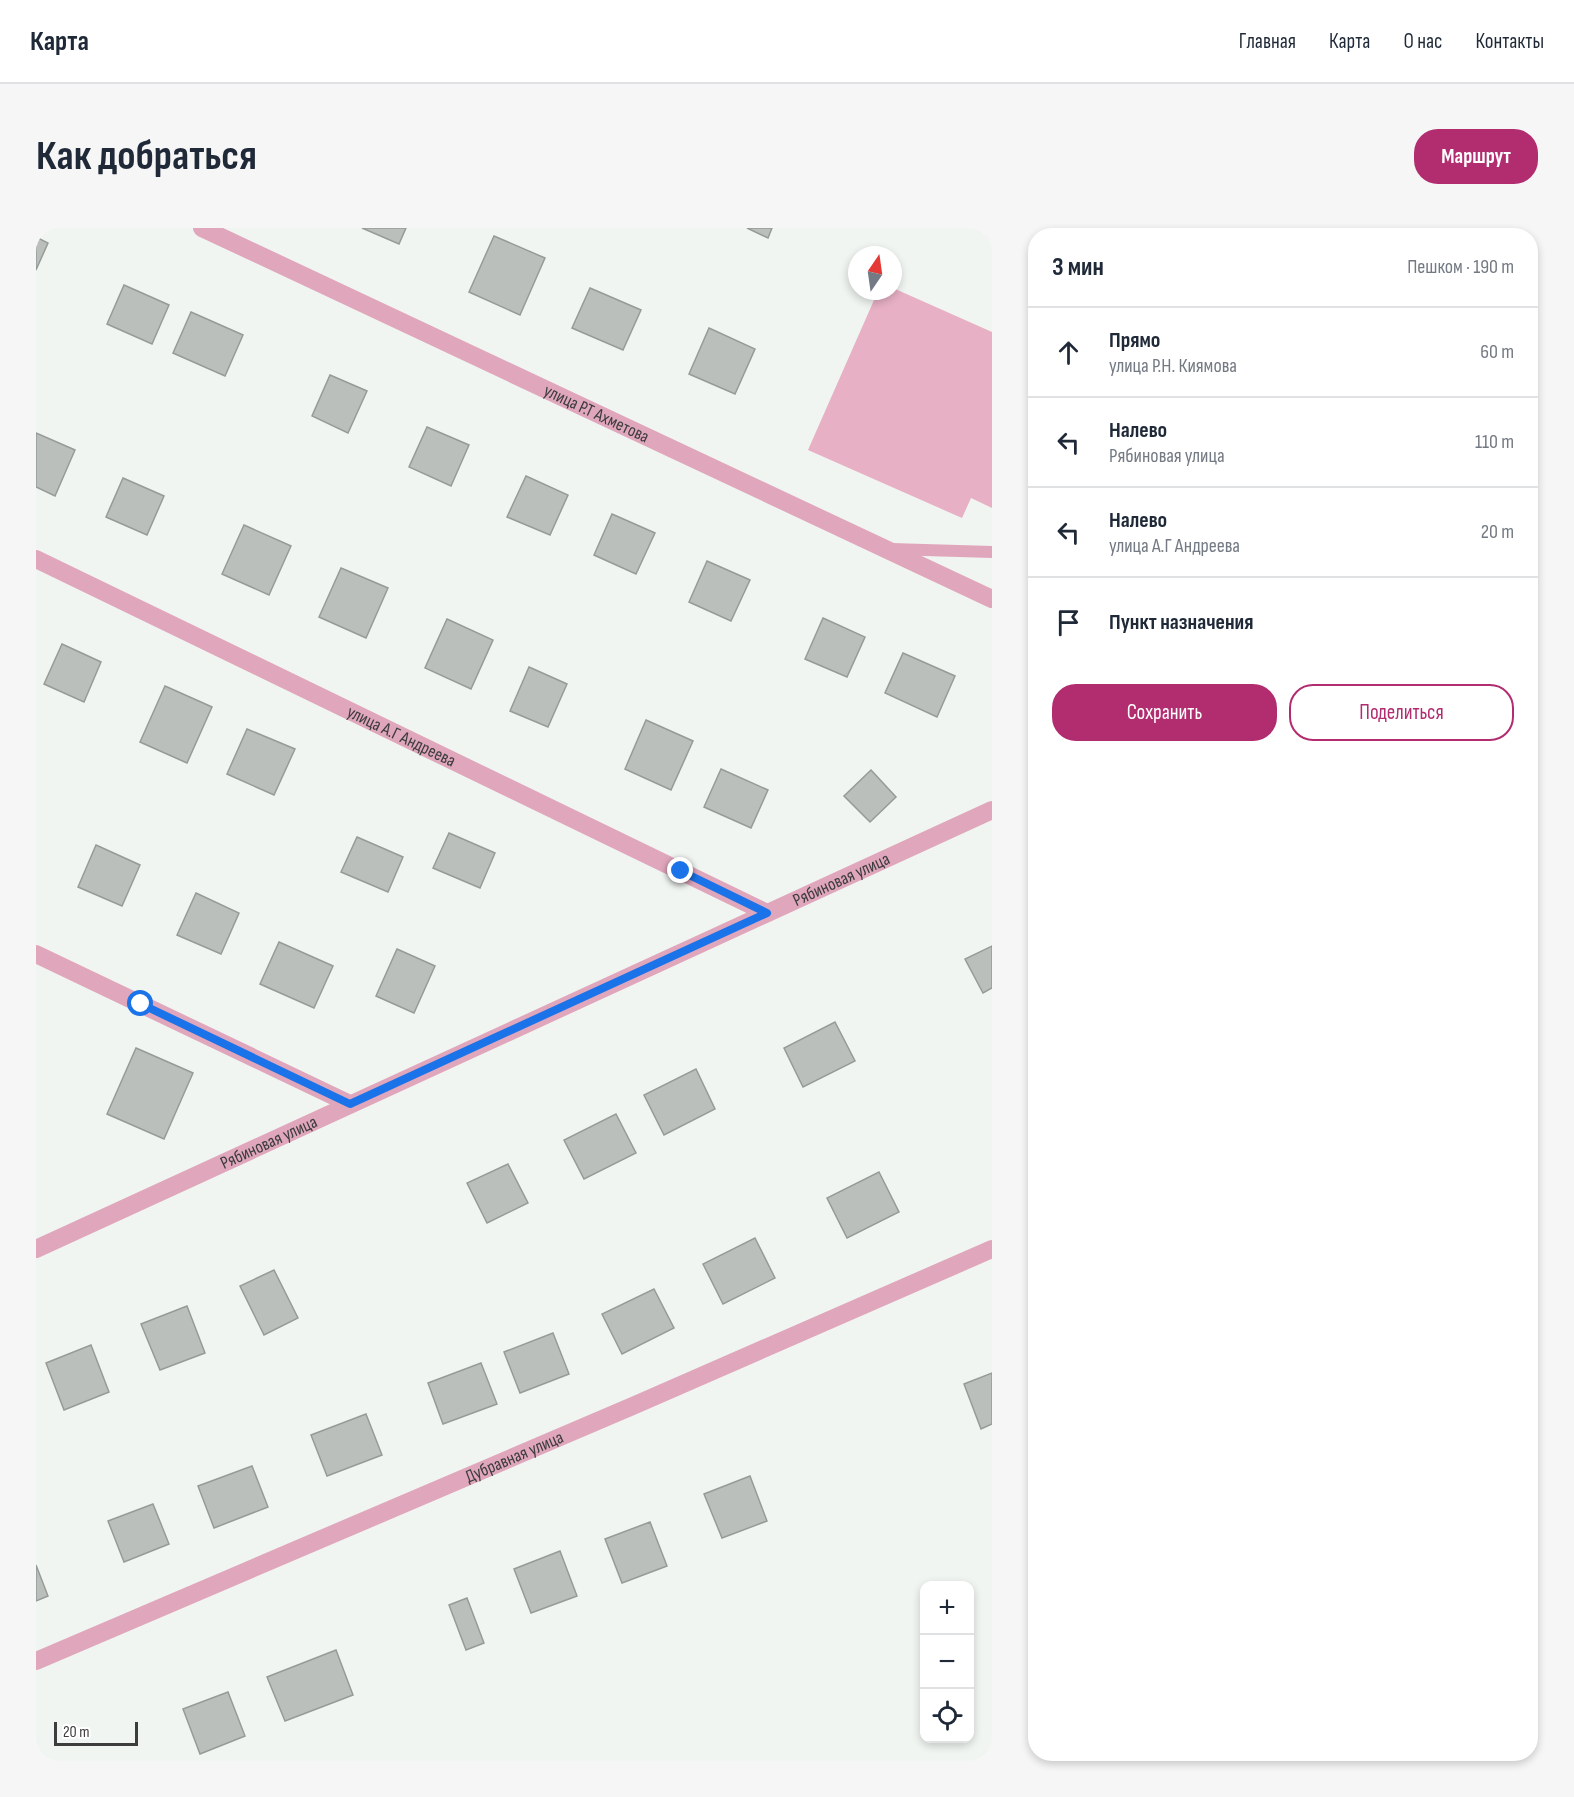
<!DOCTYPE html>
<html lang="ru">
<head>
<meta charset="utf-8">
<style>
  :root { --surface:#fff; --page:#f6f6f7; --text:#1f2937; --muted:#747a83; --line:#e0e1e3; --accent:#b22c70 }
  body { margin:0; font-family:"Sofia Sans Condensed",sans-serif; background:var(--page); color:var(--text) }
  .controls { position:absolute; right:18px; bottom:18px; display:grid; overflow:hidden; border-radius:12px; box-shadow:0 3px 9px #0003 }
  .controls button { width:54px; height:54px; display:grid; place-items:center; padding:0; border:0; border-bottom:2px solid var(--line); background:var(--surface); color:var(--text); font:30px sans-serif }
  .compass { position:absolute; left:812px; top:18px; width:54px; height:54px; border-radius:50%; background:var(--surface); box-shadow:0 3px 9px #0003; rotate:13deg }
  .scale { position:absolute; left:18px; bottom:15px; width:84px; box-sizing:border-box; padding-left:6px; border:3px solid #3c3d3c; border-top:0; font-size:16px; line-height:21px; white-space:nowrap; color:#3c3d3c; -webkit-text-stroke:4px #fff; paint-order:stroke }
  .stop { position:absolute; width:18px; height:18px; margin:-14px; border:4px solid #1a73e8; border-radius:50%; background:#fff }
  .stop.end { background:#1a73e8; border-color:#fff; box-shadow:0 2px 6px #0008 }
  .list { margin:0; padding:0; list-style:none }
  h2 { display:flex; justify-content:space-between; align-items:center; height:78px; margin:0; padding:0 24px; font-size:26px }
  h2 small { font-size:20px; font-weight:400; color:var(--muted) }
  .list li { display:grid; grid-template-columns:39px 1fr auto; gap:18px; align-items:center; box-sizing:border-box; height:90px; padding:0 24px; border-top:2px solid var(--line) }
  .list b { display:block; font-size:22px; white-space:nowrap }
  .list p { margin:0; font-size:20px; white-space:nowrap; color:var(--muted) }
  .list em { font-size:20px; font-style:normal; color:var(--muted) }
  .actions { display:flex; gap:12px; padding:18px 24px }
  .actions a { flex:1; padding:14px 0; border:2px solid var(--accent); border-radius:24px; text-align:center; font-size:21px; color:var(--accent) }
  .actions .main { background:var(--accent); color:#fff }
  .icon { flex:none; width:33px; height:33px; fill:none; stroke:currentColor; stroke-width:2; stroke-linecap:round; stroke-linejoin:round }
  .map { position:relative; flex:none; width:956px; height:1533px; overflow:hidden; border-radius:24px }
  header { display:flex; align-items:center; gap:36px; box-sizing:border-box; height:84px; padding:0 30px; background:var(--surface); border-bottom:2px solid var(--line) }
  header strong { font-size:28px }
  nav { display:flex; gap:33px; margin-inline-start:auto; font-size:21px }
  .intro { display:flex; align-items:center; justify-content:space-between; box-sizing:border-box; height:144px; padding:0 36px }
  h1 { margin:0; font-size:42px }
  .button { padding:15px 27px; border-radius:24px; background:var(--accent); color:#fff; font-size:21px; font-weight:700 }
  main { display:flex; gap:36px; padding:0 36px }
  aside { flex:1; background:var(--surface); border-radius:24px; box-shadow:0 3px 9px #0003 }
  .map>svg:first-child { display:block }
</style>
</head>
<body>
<header>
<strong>Карта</strong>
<nav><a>Главная</a><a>Карта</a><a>О нас</a><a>Контакты</a></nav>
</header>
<div class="intro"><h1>Как добраться</h1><a class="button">Маршрут</a></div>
<main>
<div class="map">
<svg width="956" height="1533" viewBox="0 0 956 1533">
  <rect width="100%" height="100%" fill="#f1f5f1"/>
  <polygon fill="#e7b0c5" points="857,60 956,104 956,280 935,270 926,290 772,222 842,63 857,63"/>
  <g fill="#bbbfbc" stroke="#979b98" stroke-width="1.5">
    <polygon points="326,0 370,0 363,16"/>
    <polygon points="711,0 736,0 732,10"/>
    <polygon points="458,8 509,30 484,87 433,64"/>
    <polygon points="0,9 12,15 0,42"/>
    <polygon points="88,57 133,77 116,116 71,96"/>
    <polygon points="554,60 605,82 587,122 536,100"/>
    <polygon points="155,84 207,107 189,148 137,125"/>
    <polygon points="673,100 719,121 699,166 653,146"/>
    <polygon points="294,147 331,163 312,205 276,188"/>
    <polygon points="391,199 433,217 415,258 373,239"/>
    <polygon points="0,205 39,222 19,268 0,259"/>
    <polygon points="490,248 532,267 514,307 471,289"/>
    <polygon points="87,250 128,268 111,307 70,289"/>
    <polygon points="576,286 619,305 600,346 558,327"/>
    <polygon points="208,297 255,318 233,367 186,346"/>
    <polygon points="671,333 714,352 695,393 653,374"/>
    <polygon points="305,340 352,360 330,410 283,389"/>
    <polygon points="787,390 829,409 811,449 769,431"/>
    <polygon points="411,391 457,412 435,461 389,440"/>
    <polygon points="26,416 65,434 48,474 8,456"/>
    <polygon points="867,425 919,448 901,489 849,465"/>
    <polygon points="493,439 531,456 512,499 474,483"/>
    <polygon points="129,458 176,479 151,535 104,514"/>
    <polygon points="610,492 657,513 635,562 589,541"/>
    <polygon points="211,501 259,521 238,567 191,546"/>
    <polygon points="685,541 732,562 715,600 668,579"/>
    <polygon points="835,542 860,569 834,594 808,568"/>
    <polygon points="413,605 459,625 444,660 397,640"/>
    <polygon points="321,609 367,629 352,664 305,644"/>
    <polygon points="60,617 104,637 86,678 42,659"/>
    <polygon points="160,665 203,685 185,726 141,707"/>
    <polygon points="243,714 297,738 278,780 224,756"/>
    <polygon points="956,718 956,760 947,765 929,731"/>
    <polygon points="361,721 399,738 378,785 340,768"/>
    <polygon points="799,794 819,833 767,859 748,820"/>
    <polygon points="100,820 157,845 128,911 71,886"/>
    <polygon points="660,841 679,881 628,907 608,867"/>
    <polygon points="580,886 600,925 548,951 528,912"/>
    <polygon points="472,936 492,975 451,995 431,955"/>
    <polygon points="843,944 863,984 811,1010 791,970"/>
    <polygon points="719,1010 739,1050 687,1076 667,1036"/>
    <polygon points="238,1042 262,1090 228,1107 204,1058"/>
    <polygon points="618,1061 638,1100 586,1126 566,1086"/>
    <polygon points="151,1078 169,1125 124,1142 105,1096"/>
    <polygon points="517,1105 533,1146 484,1165 468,1124"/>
    <polygon points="55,1117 73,1164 28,1182 10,1135"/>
    <polygon points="445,1135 461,1176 407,1196 392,1155"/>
    <polygon points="956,1145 956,1196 945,1201 928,1156"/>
    <polygon points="330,1186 346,1227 291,1248 275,1207"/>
    <polygon points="216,1238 232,1279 178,1300 162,1258"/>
    <polygon points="714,1248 731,1293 686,1310 668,1266"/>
    <polygon points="117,1276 133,1316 88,1334 72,1293"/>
    <polygon points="614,1294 631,1338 586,1355 569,1311"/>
    <polygon points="524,1323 541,1368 495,1385 478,1341"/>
    <polygon points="0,1337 12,1368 0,1373"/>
    <polygon points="431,1370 448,1415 430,1422 413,1377"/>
    <polygon points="300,1422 317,1467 249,1493 231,1449"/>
    <polygon points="192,1464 209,1508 164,1526 147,1481"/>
  </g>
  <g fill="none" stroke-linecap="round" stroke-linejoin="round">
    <g stroke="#e0a6bc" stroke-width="12">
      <polyline points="952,0 956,6"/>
      <polyline points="855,321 956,324"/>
    </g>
    <g stroke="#e0a6bc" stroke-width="18">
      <path id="s1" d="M166,0L956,371"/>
      <path id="s2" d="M0,331L731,685"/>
      <polyline points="0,726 314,876"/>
      <path id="s3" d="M0,1021L956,582"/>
      <path id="s4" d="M0,1433L599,1177L956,1021"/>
    </g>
  </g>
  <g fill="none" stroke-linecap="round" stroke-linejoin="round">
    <polyline stroke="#1a73e8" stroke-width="8" points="105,776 314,876 731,685 645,643"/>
  </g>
  <g text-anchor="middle" stroke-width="5" stroke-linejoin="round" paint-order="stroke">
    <g font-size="18" fill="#3c3d3c" stroke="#fff">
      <text dy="6" stroke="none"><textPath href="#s1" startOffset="436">улица Р.Т Ахметова</textPath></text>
      <text dy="6" stroke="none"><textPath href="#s2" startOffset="406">улица А.Г Андреева</textPath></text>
      <text dy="6" stroke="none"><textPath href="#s3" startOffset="886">Рябиновая улица</textPath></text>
      <text dy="6" stroke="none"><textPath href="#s3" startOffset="256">Рябиновая улица</textPath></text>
      <text dy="6" stroke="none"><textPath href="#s4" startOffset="520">Дубравная улица</textPath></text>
    </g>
  </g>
</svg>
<div class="controls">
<button>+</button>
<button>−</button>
<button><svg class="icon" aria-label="locate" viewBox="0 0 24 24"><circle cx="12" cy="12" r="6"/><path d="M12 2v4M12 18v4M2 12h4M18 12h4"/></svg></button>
</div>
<svg class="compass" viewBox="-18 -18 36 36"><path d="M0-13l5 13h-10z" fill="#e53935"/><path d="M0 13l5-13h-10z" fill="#747a83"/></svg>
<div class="scale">20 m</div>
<div class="stop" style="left:105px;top:776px"></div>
<div class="stop end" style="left:645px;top:643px"></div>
</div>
<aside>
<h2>3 мин<small>Пешком · 190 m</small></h2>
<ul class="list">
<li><svg class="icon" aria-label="ahead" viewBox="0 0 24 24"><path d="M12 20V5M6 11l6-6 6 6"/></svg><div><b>Прямо</b><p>улица Р.Н. Киямова</p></div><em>60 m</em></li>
<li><svg class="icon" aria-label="left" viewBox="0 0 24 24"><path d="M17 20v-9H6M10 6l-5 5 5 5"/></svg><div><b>Налево</b><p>Рябиновая улица</p></div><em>110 m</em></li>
<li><svg class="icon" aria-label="left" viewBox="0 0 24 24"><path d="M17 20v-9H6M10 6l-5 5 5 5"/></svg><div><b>Налево</b><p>улица А.Г Андреева</p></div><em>20 m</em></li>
<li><svg class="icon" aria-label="arrive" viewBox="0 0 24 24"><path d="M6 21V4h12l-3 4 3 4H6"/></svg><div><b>Пункт назначения</b></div></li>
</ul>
<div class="actions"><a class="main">Сохранить</a><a>Поделиться</a></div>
</aside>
</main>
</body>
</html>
